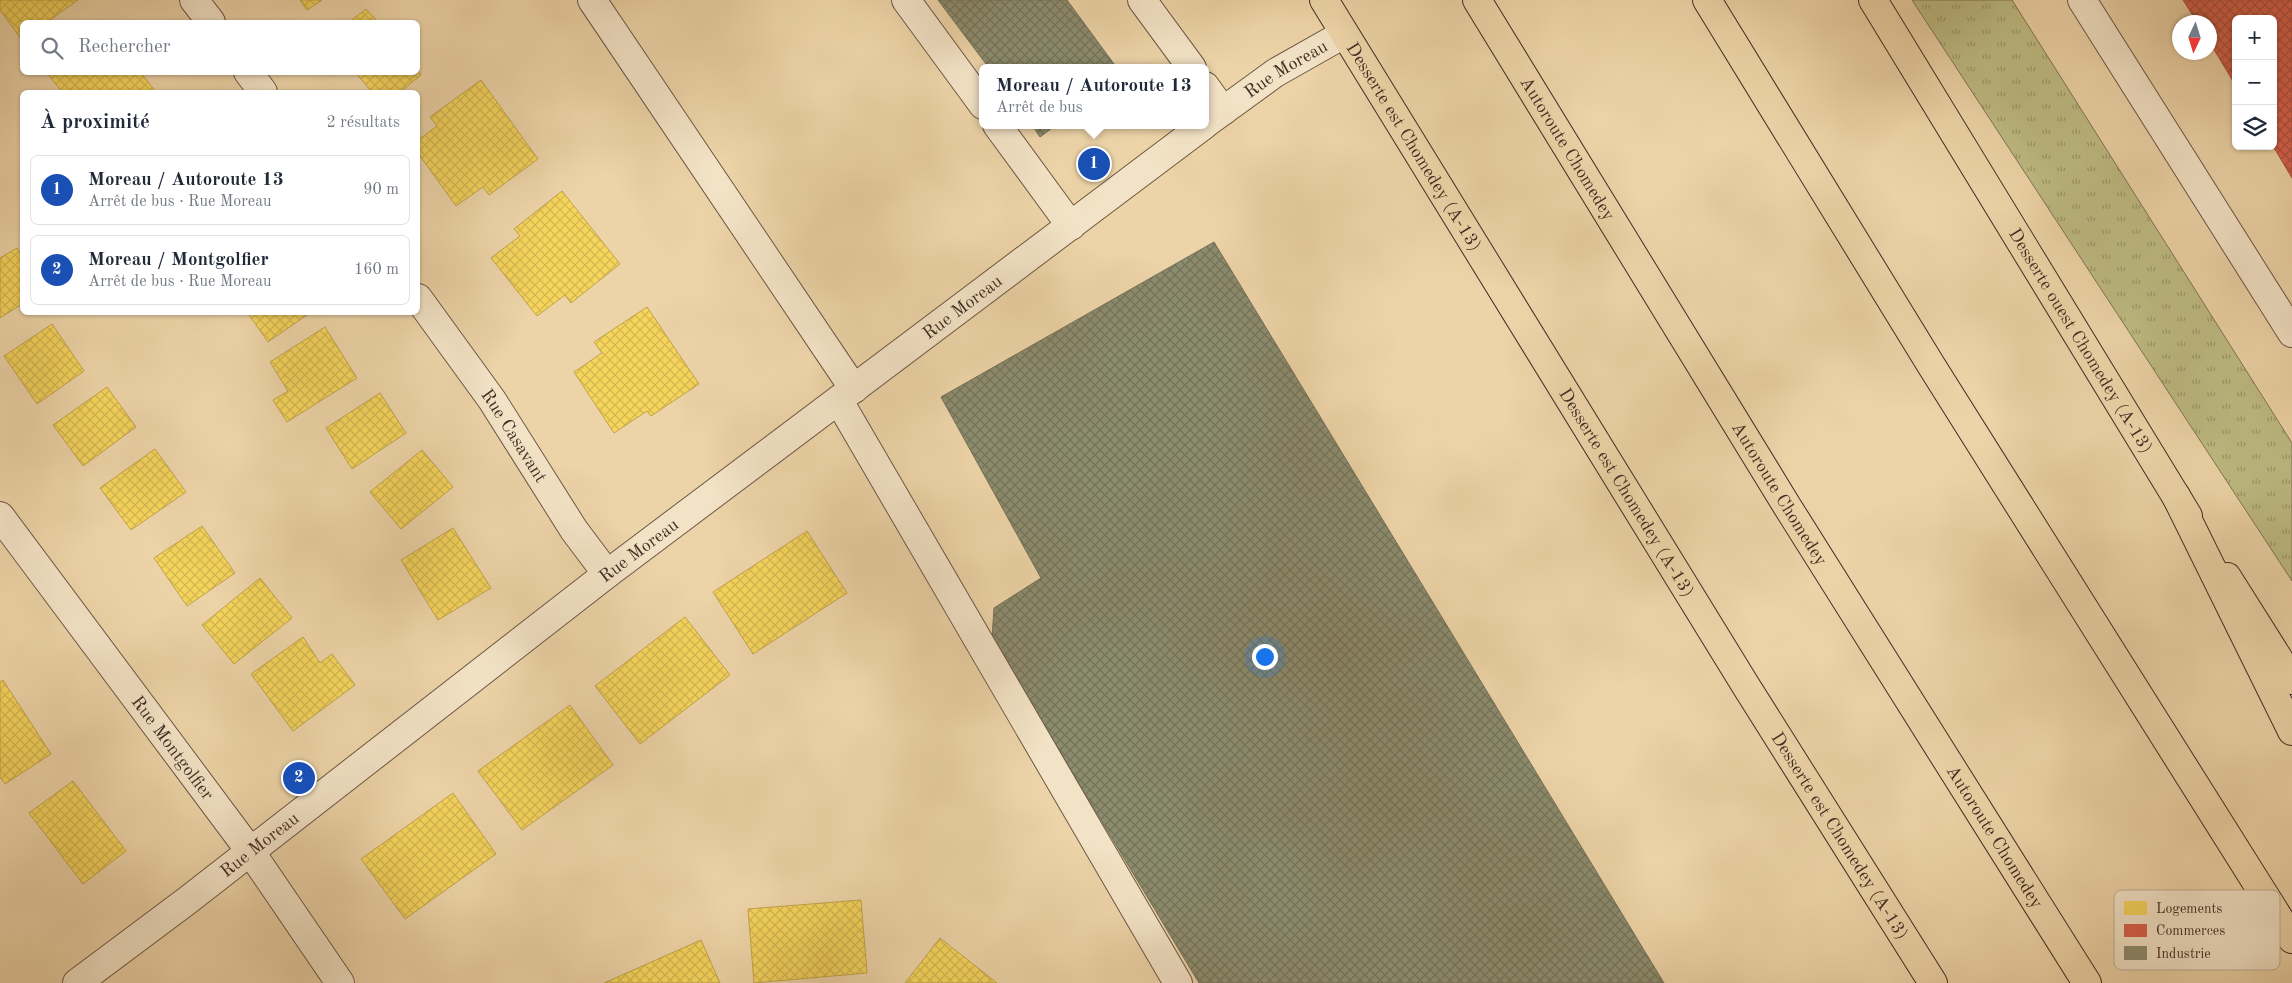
<!DOCTYPE html>
<html lang="fr">
<head>
<meta charset="utf-8">
<style>
  :root { --surface:#fff; --page:#f6f6f7; --text:#1f2937; --muted:#747a83; --line:#e0e1e3; --accent:#0f766e }
  body { margin:0; font-family:"Old Standard TT",serif; background:var(--page); color:var(--text) }
  .controls { position:absolute; right:15px; top:15px; display:grid; overflow:hidden; border-radius:8px; box-shadow:0 1px 4px #0004 }
  .controls button { width:45px; height:45px; display:grid; place-items:center; padding:0; border:0; border-bottom:1px solid var(--line); background:var(--surface); color:var(--text); font:25px sans-serif }
  .compass { position:absolute; left:2172px; top:15px; width:45px; height:45px; border-radius:50%; background:var(--surface); box-shadow:0 1px 4px #0004; rotate:184deg }
  .you { position:absolute; left:1264px; top:656px; width:18px; height:18px; margin:-12px; border:4px solid #fff; border-radius:50%; background:#1a73e8; box-shadow:0 0 0 8px #1a73e833 }
  .badge { display:grid; place-items:center; width:32px; height:32px; border-radius:50%; background:var(--accent); color:#fff; font-size:16px; font-weight:700 }
  .pin { position:absolute; translate:-50% -50%; border:2px solid #fff; box-shadow:0 1px 5px #0006 }
  .popup { position:absolute; left:979px; top:64px; width:230px; height:65px; box-sizing:border-box; display:grid; place-content:center; border-radius:8px; background:var(--surface); filter:drop-shadow(0 1px 4px #0005); font-size:16px; white-space:nowrap; color:var(--muted) }
  .popup b { font-size:19px; color:var(--text) }
  .popup::after { content:''; position:absolute; left:50%; top:100%; margin-left:-10px; border:10px solid transparent; border-top-color:var(--surface) }
  .list { margin:0; padding:0; list-style:none }
  h2 { display:flex; justify-content:space-between; align-items:center; height:65px; margin:0; padding:0 20px; font-size:21px }
  h2 small { font-size:16px; font-weight:400; color:var(--muted) }
  .list li { display:grid; grid-template-columns:32px 1fr auto; gap:15px; align-items:center; box-sizing:border-box; height:70px; margin:0 10px 10px; padding:0 10px; border:1px solid var(--line); border-radius:8px }
  .list b { display:block; font-size:19px; white-space:nowrap }
  .list p { margin:0; font-size:16px; white-space:nowrap; color:var(--muted) }
  .list em { font-size:16px; font-style:normal; color:var(--muted) }
  .icon { flex:none; width:28px; height:28px; fill:none; stroke:currentColor; stroke-width:2; stroke-linecap:round; stroke-linejoin:round }
  .map { position:relative; flex:none; width:2292px; height:983px; overflow:hidden }
  .search { position:absolute; background:var(--surface); box-shadow:0 1px 4px #0004; left:20px; top:20px; width:400px; height:55px; display:flex; align-items:center; gap:12px; box-sizing:border-box; padding:0 18px; border-radius:8px; color:var(--muted); font-size:19px }
  .panel { position:absolute; background:var(--surface); box-shadow:0 1px 4px #0004; left:20px; top:90px; width:400px; height:225px; border-radius:8px }
  .map>svg:first-child { display:block }
</style>
</head>
<body>
<div class="map">
<svg width="2292" height="983" viewBox="0 0 2292 983">
  <defs>
    <pattern id="grass-tufts" width="24" height="20" patternUnits="userSpaceOnUse" patternTransform="scale(1.25)"><rect width="24" height="20" fill="#bebb83"/><path d="M3 7l-1-3M5 7V3M7 7l1-3M15 17l-1-3M17 17v-4M19 17l1-3" fill="none" stroke="#9c986b"/></pattern>
    <pattern id="homes-cross-hatch" width="8" height="8" patternUnits="userSpaceOnUse" patternTransform="scale(1.25)"><rect width="8" height="8" fill="#f6d55c"/><path d="M0 0l8 8M0 8l8-8" fill="none" stroke="#d4b750"/></pattern>
    <pattern id="shops-cross-hatch" width="8" height="8" patternUnits="userSpaceOnUse" patternTransform="scale(1.25)"><rect width="8" height="8" fill="#d6604d"/><path d="M0 0l8 8M0 8l8-8" fill="none" stroke="#af5040"/></pattern>
    <pattern id="industry-cross-hatch" width="8" height="8" patternUnits="userSpaceOnUse" patternTransform="scale(1.25)"><rect width="8" height="8" fill="#8c8c6e"/><path d="M0 0l8 8M0 8l8-8" fill="none" stroke="#74735a"/></pattern>
  </defs>
  <rect width="100%" height="100%" fill="#edd4a8"/>
  <filter id="stains"><feTurbulence type="fractalNoise" baseFrequency=".004" numOctaves="4"/><feColorMatrix values="0 0 0 0 .2 0 0 0 0 .09 0 0 0 0 .02 0 0 0 .5 -.17"/></filter>
  <radialGradient id="worn" r=".72"><stop offset=".6" stop-color="#630" stop-opacity="0"/><stop offset="1" stop-color="#630" stop-opacity=".3"/></radialGradient>
  <polygon fill="url(#grass-tufts)" stroke="#807454" points="1912,0 2012,0 2292,443 2292,581"/>
  <g fill="url(#homes-cross-hatch)" stroke="#c0a34b">
    <polygon points="0,0 78,0 47,22 22,22 22,40 0,10"/>
    <polygon points="300,0 322,0 307,10"/>
    <polygon points="366,9 378,22 349,22"/>
    <polygon points="418,71 421,75 400,92 372,92 355,72"/>
    <polygon points="46,72 140,72 156,92 62,92"/>
    <polygon points="481,80 538,159 489,195 483,187 456,206 418,153 418,140 437,126 430,117"/>
    <polygon points="562,191 620,264 571,303 565,295 537,316 491,258 520,236 514,229"/>
    <polygon points="17,248 22,257 22,304 0,318 0,258"/>
    <polygon points="647,307 699,384 651,416 647,411 614,433 574,372 602,353 594,342"/>
    <polygon points="247,312 311,312 268,342"/>
    <polygon points="52,324 84,371 37,404 4,356"/>
    <polygon points="325,327 357,378 287,422 273,400 288,391 270,362"/>
    <polygon points="107,387 136,427 83,466 53,425"/>
    <polygon points="380,393 406,433 352,469 326,428"/>
    <polygon points="155,449 186,492 131,530 100,488"/>
    <polygon points="422,450 453,487 401,529 370,492"/>
    <polygon points="202,526 235,573 187,606 154,558"/>
    <polygon points="453,528 491,588 438,620 401,560"/>
    <polygon points="807,531 847,593 753,654 713,592"/>
    <polygon points="260,578 292,618 234,664 202,625"/>
    <polygon points="685,617 730,675 640,744 595,686"/>
    <polygon points="303,637 320,663 332,654 355,685 293,731 251,674"/>
    <polygon points="3,680 51,754 5,784 0,777 0,682"/>
    <polygon points="570,705 613,765 522,830 478,771"/>
    <polygon points="73,781 126,851 83,884 29,813"/>
    <polygon points="453,793 496,854 405,919 361,859"/>
    <polygon points="861,900 867,973 754,983 748,909"/>
    <polygon points="940,938 997,983 905,983"/>
    <polygon points="701,940 720,983 604,983"/>
  </g>
  <polygon fill="url(#shops-cross-hatch)" stroke="#a95141" points="2183,0 2292,0 2292,178 2273,146 2273,19 2236,19 2236,86 2210,43 2210,22 2197,22"/>
  <g fill="url(#industry-cross-hatch)" stroke="#767058">
    <polygon points="938,0 1067,0 1117,68 989,68"/>
    <polygon points="1032,125 1056,125 1040,137"/>
    <polygon points="1214,242 1664,983 1199,983 992,639 994,608 1041,578 941,397"/>
  </g>
  <g fill="none" stroke-linecap="round" stroke-linejoin="round">
    <defs>
      <g id="minor">
        <polyline points="194,0 211,22"/>
        <polyline points="592,0 854,389"/>
        <polyline points="906,0 983,105"/>
        <polyline points="1142,0 1192,68"/>
        <polyline points="2082,0 2292,333"/>
        <polyline points="248,72 263,92"/>
        <polyline points="1205,86 1223,111"/>
        <path id="s1" d="M1205,124L1275,73L1344,34"/>
        <polyline points="997,125 1071,226"/>
        <path id="s2" d="M418,298L492,400L574,530L607,574"/>
        <polyline points="839,401 1178,983"/>
        <path id="s3" d="M0,516L250,851L340,983"/>
        <path id="s4" d="M77,983L188,900L607,574L1204,125"/>
      </g>
      <g id="major">
        <path id="s5" d="M1324,0L1746,686L1933,983"/>
        <path id="s6" d="M1873,0L2188,516"/>
        <polyline points="2227,577 2292,680"/>
      </g>
      <g id="highway">
        <path id="s7" d="M1477,0L1787,506L2087,983"/>
        <polyline points="1707,0 1931,365 2292,939"/>
        <polyline points="2176,496 2292,731"/>
      </g>
    </defs>
    <use href="#minor" stroke="#6c5745" stroke-width="30"/>
    <use href="#major" stroke="#412d24" stroke-width="30"/>
    <use href="#highway" stroke="#412d24" stroke-width="30"/>
    <use href="#minor" stroke="#f3e3c6" stroke-width="28"/>
    <use href="#major" stroke="#edd4a8" stroke-width="28"/>
    <use href="#highway" stroke="#edd4a8" stroke-width="28"/>
  </g>
  <g text-anchor="middle" stroke-width="5" stroke-linejoin="round" paint-order="stroke">
    <g font-size="18" fill="#412d24" stroke="#f3e3c6">
      <text dy="6" stroke="none"><textPath href="#s1" startOffset="98">Rue Moreau</textPath></text>
      <text dy="6" stroke="none"><textPath href="#s5" startOffset="172">Desserte est Chomedey (A-13)</textPath></text>
      <text dy="6" stroke="none"><textPath href="#s7" startOffset="174">Autoroute Chomedey</textPath></text>
      <text dy="6" stroke="none"><textPath href="#s4" startOffset="1114">Rue Moreau</textPath></text>
      <text dy="6" stroke="none"><textPath href="#s6" startOffset="399">Desserte ouest Chomedey (A-13)</textPath></text>
      <text dy="6" stroke="none"><textPath href="#s2" startOffset="168">Rue Casavant</textPath></text>
      <text dy="6" stroke="none"><textPath href="#s5" startOffset="578">Desserte est Chomedey (A-13)</textPath></text>
      <text dy="6" stroke="none"><textPath href="#s7" startOffset="579">Autoroute Chomedey</textPath></text>
      <text dy="6" stroke="none"><textPath href="#s4" startOffset="709">Rue Moreau</textPath></text>
      <text dy="6" stroke="none"><textPath href="#s3" startOffset="289">Rue Montgolfier</textPath></text>
      <text dy="6" stroke="none"><textPath href="#s5" startOffset="982">Desserte est Chomedey (A-13)</textPath></text>
      <text dy="6" stroke="none"><textPath href="#s7" startOffset="984">Autoroute Chomedey</textPath></text>
      <text dy="6" stroke="none"><textPath href="#s4" startOffset="229">Rue Moreau</textPath></text>
    </g>
  </g>
  <rect x="2114" y="890" width="166" height="80" rx="8" fill="#f3e3c6" stroke="#beac95" stroke-width="1"/>
  <rect x="2124" y="901" width="23" height="14" fill="#f6d55c"/>
  <rect x="2124" y="924" width="23" height="13" fill="#d6604d"/>
  <rect x="2124" y="946" width="23" height="14" fill="#8c8c6e"/>
  <g font-size="14" fill="#412d24">
    <text x="2156" y="913">Logements</text>
    <text x="2156" y="935">Commerces</text>
    <text x="2156" y="958">Industrie</text>
  </g>
  <rect width="100%" height="100%" filter="url(#stains)"/>
  <rect width="100%" height="100%" fill="url(#worn)"/>
</svg>
<div class="controls">
<button>+</button>
<button>−</button>
<button><svg class="icon" aria-label="layers" viewBox="0 0 24 24"><path d="M12 4l9 5-9 5-9-5zM3 14l9 5 9-5"/></svg></button>
</div>
<svg class="compass" viewBox="-18 -18 36 36"><path d="M0-13l5 13h-10z" fill="#e53935"/><path d="M0 13l5-13h-10z" fill="#747a83"/></svg>
<div class="you"></div>
<div class="pin badge" style="left:1094px;top:164px;background:#1a4fb4">1</div>
<div class="popup"><b>Moreau / Autoroute 13</b>Arrêt de bus</div>
<div class="pin badge" style="left:299px;top:778px;background:#1a4fb4">2</div>
<div class="search"><svg class="icon" aria-label="search" viewBox="0 0 24 24"><circle cx="10" cy="10" r="6"/><path d="M15 15l6 6"/></svg>Rechercher</div>
<section class="panel">
<h2>À proximité<small>2 résultats</small></h2>
<ul class="list">
<li><span class="badge" style="background:#1a4fb4">1</span><div><b>Moreau / Autoroute 13</b><p>Arrêt de bus · Rue Moreau</p></div><em>90 m</em></li>
<li><span class="badge" style="background:#1a4fb4">2</span><div><b>Moreau / Montgolfier</b><p>Arrêt de bus · Rue Moreau</p></div><em>160 m</em></li>
</ul>
</section>
</div>
</body>
</html>
